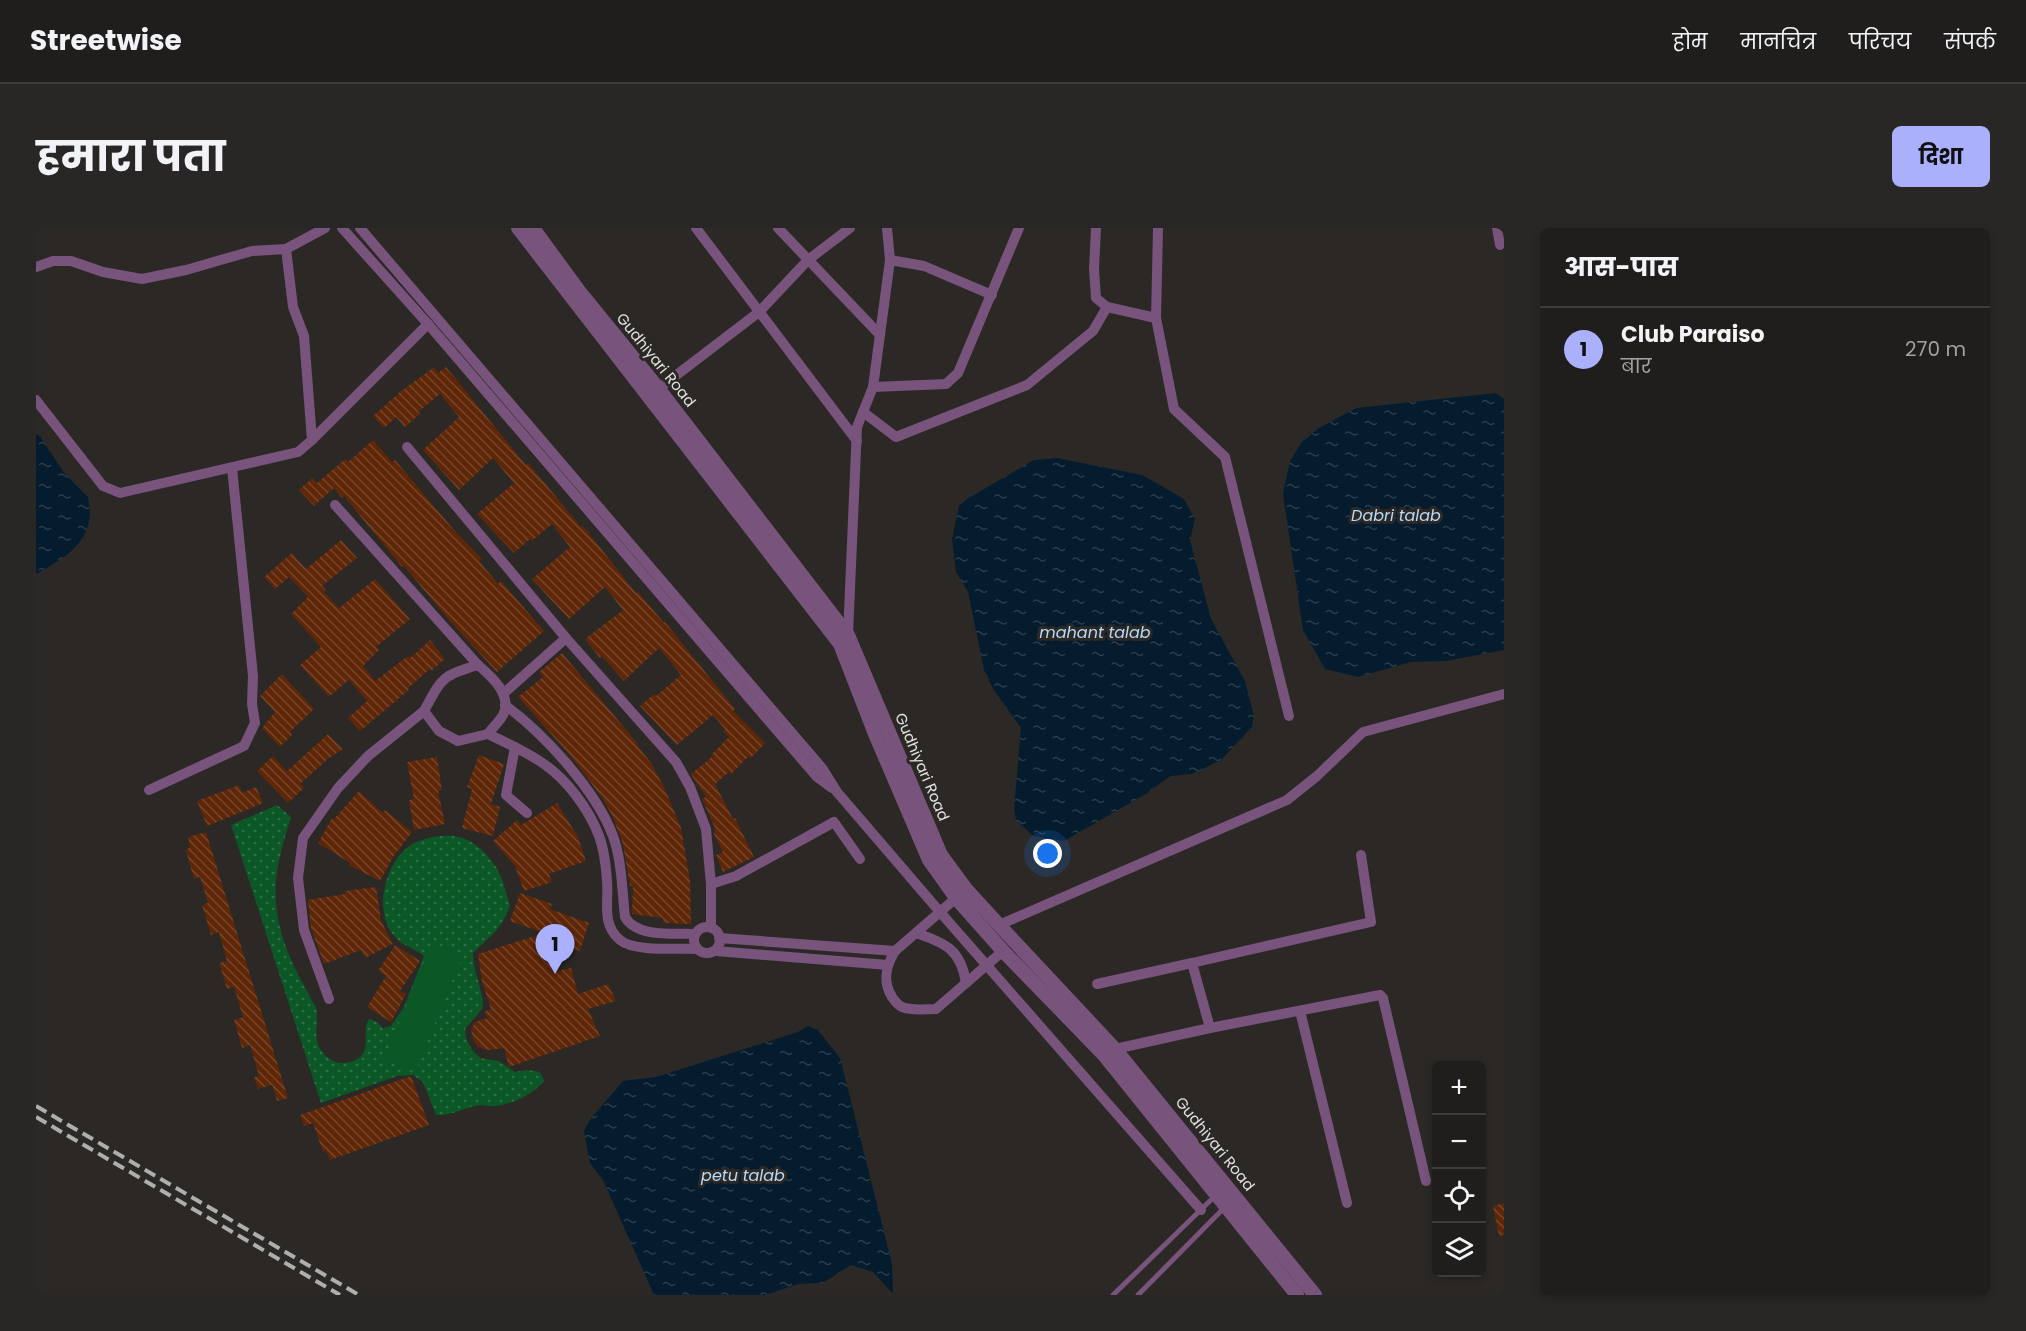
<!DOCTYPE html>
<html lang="hi">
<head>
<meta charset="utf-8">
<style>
  :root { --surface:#201e1c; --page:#282725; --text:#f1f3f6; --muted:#a2a2a3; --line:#3d3c3b; --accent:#aab0fb }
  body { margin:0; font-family:Poppins,"Noto Sans Devanagari",sans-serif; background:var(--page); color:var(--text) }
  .controls { position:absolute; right:18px; bottom:18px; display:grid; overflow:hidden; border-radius:9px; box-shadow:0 3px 9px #0003 }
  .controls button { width:54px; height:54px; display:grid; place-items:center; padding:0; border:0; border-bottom:2px solid var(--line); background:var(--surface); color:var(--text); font:30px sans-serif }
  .you { position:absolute; left:1012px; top:626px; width:21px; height:21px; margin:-15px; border:4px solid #fff; border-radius:50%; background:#1a73e8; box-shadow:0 0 0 9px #1a73e833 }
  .badge { display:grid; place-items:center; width:39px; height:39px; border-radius:50%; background:var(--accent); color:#111; font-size:20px; font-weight:700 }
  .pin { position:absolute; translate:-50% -50px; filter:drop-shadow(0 2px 3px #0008) }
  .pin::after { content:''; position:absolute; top:32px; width:21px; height:18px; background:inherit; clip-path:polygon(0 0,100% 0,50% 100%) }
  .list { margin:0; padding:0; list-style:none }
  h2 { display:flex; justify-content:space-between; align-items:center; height:78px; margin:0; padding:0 24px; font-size:26px }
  h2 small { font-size:20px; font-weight:400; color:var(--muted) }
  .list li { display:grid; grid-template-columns:39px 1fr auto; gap:18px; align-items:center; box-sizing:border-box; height:84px; padding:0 24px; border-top:2px solid var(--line) }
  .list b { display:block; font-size:22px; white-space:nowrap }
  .list p { margin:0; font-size:20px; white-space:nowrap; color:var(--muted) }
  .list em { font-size:20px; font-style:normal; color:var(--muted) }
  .icon { flex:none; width:33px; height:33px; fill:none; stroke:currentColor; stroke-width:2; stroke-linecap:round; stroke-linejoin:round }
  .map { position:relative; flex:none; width:1468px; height:1067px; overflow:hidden; border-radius:9px }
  header { display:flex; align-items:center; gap:36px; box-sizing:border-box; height:84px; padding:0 30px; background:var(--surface); border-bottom:2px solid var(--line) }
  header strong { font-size:28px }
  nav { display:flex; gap:33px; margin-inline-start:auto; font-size:21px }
  .intro { display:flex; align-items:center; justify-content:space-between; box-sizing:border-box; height:144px; padding:0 36px }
  h1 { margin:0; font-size:42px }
  .button { padding:15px 27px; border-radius:9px; background:var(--accent); color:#111; font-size:21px; font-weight:700 }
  main { display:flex; gap:36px; padding:0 36px }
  aside { flex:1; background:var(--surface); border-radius:9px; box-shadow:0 3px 9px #0003 }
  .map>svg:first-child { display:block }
</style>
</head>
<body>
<header>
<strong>Streetwise</strong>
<nav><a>होम</a><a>मानचित्र</a><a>परिचय</a><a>संपर्क</a></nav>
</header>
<div class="intro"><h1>हमारा पता</h1><a class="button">दिशा</a></div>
<main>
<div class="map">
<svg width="1468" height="1067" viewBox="0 0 1468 1067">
  <defs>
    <pattern id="grass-dots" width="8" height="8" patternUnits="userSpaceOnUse" patternTransform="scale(1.5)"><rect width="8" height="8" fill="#0b5826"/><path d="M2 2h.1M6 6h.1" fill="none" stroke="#2e7045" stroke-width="1.8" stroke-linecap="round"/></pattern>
    <pattern id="water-ripples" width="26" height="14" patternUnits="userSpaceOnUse" patternTransform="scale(1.5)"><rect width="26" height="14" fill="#051c2e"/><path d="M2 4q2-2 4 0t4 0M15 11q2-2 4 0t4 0" fill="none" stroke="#293d4c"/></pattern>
    <pattern id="building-back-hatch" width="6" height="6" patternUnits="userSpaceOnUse" patternTransform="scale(1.5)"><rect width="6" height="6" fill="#5f2708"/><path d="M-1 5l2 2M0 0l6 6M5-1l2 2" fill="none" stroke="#76462c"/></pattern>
  </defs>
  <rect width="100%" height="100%" fill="#2b2826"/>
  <path fill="url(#grass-dots)" d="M241,577L255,589C249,609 242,631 240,652C236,700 257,739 280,779C284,797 274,812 289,827C293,831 299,835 305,835C312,835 321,833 326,827C334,816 326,801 333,791L341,794L347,800L355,798L368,779L388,728C380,721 368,718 361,711C336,687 348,638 372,619C378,614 386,612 393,610C424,603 442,613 460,639C467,649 470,666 474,678C463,705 456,706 437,725C437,744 447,761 447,780L429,801L430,810L436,822L444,830L463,833L479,844L492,842L504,844L508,853C496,867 477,876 459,878C455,879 450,877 445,877C429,879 416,888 400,887L387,854L377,847L361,848L285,875L195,597Z"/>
  <polygon fill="#0b5826" points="396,714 427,727 379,844 348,831"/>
  <g fill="url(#water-ripples)">
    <polygon points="1460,165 1468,171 1468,422 1410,433 1375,434 1322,449 1289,441 1267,402 1247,266 1254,233 1266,214 1283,200 1320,180"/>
    <path d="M0,206L4,208L29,246L52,269C53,276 55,286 53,293C48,320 22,334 0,346Z"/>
    <polygon points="1021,230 1106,247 1148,271 1159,291 1154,312 1175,391 1209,453 1218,488 1216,499 1185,532 1156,546 1135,548 1108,567 1028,613 997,608 980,592 978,581 985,500 957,461 948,442 932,364 920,344 916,311 923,278 931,271 998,232"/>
    <polygon points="772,798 782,802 804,830 856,1036 857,1066 837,1044 815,1037 787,1055 762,1056 730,1067 618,1067 567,952 554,935 548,903 553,893 587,853 620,849 762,804"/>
  </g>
  <g fill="url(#building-back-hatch)">
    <polygon points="398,139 402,145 410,139 490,237 492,235 545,299 547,298 600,365 602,364 628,395 629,394 699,481 697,483 729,515 715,530 713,528 695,546 693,544 679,556 697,591 699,590 718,629 687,644 680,627 687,624 678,606 679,600 666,571 670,569 655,546 677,528 676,526 693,509 687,503 689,501 677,487 641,517 604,478 618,466 620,468 645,447 623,420 588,453 566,428 564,430 549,411 587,382 569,359 533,391 496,351 534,319 516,296 496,313 494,311 478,325 441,286 478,255 457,230 423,262 387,222 423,189 404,166 382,184 384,186 369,199 360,189 348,200 337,188 364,164"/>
    <polygon points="337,212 356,234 359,232 418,302 446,331 443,333 462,356 465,353 508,403 461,444 413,392 368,338 366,339 308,268 306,270 298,260 278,278 263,262 276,250 281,255 309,231 312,234"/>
    <polygon points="305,312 321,330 286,358 290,362 288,364 303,380 339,351 374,391 340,419 343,422 327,438 339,453 372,428 374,430 394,412 409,431 395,443 394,441 372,460 373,462 324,503 312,490 331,473 313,452 293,469 264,437 285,419 255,386 272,369 253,349 239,361 228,349 256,325 270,341"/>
    <polygon points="526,425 602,516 601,517 615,535 628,559 645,600 654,653 655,696 627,695 627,690 596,686 597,658 594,658 587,616 576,587 565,568 534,527 482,469 507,449 503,444"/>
    <polygon points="246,446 278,481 254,504 256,507 244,519 226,500 239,484 224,468"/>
    <polygon points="292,506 307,521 293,530 264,556 268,560 252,575 221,543 237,528 251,543"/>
    <polygon points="443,527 468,536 455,576 464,579 457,608 426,600 436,561 431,559"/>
    <polygon points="401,529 406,562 402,563 409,596 378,602 373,572 378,571 371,534"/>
    <polygon points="203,557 206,565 220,559 227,575 171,598 161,573"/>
    <polygon points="323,563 347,585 349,582 376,604 357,629 344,653 313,637 314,635 282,615 296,590 298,591"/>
    <polygon points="521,575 542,609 550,633 513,646 516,654 488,663 479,638 457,613 481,592 485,597"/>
    <polygon points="170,604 252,870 241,873 236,857 222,861 218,849 223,848 214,817 206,820 198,792 207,789 198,759 191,761 183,735 191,733 183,704 175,707 166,677 172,675 164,649 158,651 150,623 154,618 152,609"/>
    <polygon points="340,659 345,693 357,716 329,730 325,722 288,736 275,700 272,672 309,666 309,663"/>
    <polygon points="484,665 516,676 514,681 553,695 544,723 502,709 517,744 535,740 542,766 572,756 580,773 552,781 564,808 473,839 468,820 453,822 442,819 438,813 435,802 439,794 452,790 448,784 455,781 446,753 442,726 508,705 474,693"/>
    <polygon points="359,717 384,733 364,763 370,766 355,794 331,779 350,748 342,743"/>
    <polygon points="375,848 393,897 294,932 290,923 287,924 277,895 268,898 264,887"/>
    <polygon points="1468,975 1468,1007 1463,1008 1457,978"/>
  </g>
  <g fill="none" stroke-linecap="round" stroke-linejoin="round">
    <g stroke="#78537c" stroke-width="5">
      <polyline points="1077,1067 1179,968"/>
      <polyline points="1102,1067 1188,980"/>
    </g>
    <g stroke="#78537c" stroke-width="10">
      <polyline points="306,0 392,96 781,549 796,560"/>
      <polyline points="324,0 786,540 801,564 904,684 1165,982"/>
      <polyline points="660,0 821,213"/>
      <polyline points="742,0 844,107"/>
      <polyline points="1060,0 1058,41 1060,70 1071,79 1120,90"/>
      <polyline points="1122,0 1120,90 1138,181 1189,229 1253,488"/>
      <polyline points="1461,0 1464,17"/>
      <polyline points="854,32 888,38 956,67"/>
      <polyline points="0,39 17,33 35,33 67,44 106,51 150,42 216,23 250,21"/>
      <polyline points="837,159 910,156 922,145 983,0"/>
      <polyline points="617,165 723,84 772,32 814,0"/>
      <polyline points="0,172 67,258 84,265 262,224 276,212 268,108 257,79 250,21 289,0"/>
      <polyline points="827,184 860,209 991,157 1057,103 1071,79"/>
      <polyline points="276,212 392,96"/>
      <polyline points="371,219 530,410 640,534 654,559 670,601 675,656 675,700"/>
      <path d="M299,277L442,437C455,448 477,467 467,487C463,494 456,500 452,506"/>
      <polyline points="810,409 812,407 821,199 837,159 854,32 851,0"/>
      <path d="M442,437C405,448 406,450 388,483L403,503L422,513L452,506C471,515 491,524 508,536C531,552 553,581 563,608C568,621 570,638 571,653C573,674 565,696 584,712C598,724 642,720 661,721"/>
      <polyline points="467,466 530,410"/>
      <path d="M469,477C508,506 560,562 577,608C586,633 586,663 589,689C601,710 638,705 659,706"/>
      <polyline points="479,519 470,567 491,585"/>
      <polyline points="113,562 208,518 219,495 216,476 217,448 196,240"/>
      <polyline points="675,656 700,648 798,594 824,631"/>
      <path d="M920,670L859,723C850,738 846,753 856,769C859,773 861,777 866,779C876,783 889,781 900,781L967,723"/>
      <polyline points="963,697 1251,572 1281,548 1327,504 1468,466"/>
      <circle cx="671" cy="712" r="13"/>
      <path d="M880,705C910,715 925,722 930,755"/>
      <polyline points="683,710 859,723"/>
      <polyline points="680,723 852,737"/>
      <polyline points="1061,756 1156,735"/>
      <polyline points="293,771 268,702 262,650 267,610 302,560 332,528 388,483"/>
      <polyline points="1264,783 1311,975"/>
      <polyline points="1174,800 1344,767 1347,770 1390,953"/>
      <polyline points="1079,821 1174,800 1156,735 1335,694 1325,627"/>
    </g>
    <g stroke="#78537c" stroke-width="14">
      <polyline points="482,0 804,416 839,506 893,632 920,670 967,723 1068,827 1261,1067"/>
      <polyline points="497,0 543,63 622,160 812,407 905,627 930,661 963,697 1079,821 1279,1067"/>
    </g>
    <g stroke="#b0aeac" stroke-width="4" stroke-dasharray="12 6" stroke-linecap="butt">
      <polyline points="0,878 323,1067"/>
      <polyline points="0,889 304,1067"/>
    </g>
  </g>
  <g text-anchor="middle" stroke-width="6" stroke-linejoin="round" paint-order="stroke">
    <g font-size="15" fill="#e4e2e0" stroke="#2b2826">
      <text transform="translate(620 132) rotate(51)" y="5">Gudhiyari Road</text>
      <text transform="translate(886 539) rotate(67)" y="5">Gudhiyari Road</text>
      <text transform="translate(1179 916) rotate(51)" y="5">Gudhiyari Road</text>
    </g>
    <g font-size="16" font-style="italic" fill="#b7daf9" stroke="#2b2826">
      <text x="1360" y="293">Dabri talab</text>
      <text x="1059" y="410">mahant talab</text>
      <text x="707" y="953">petu talab</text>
    </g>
  </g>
</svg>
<div class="controls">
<button>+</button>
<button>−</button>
<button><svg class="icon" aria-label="locate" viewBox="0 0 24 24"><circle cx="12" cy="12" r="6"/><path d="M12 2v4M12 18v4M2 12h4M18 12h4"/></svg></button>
<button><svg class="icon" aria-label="layers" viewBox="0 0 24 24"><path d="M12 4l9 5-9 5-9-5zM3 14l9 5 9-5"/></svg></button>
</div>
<div class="you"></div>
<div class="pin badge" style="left:519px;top:746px">1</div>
</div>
<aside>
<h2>आस-पास<small></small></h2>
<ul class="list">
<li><span class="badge">1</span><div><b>Club Paraiso</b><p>बार</p></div><em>270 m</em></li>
</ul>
</aside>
</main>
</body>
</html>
